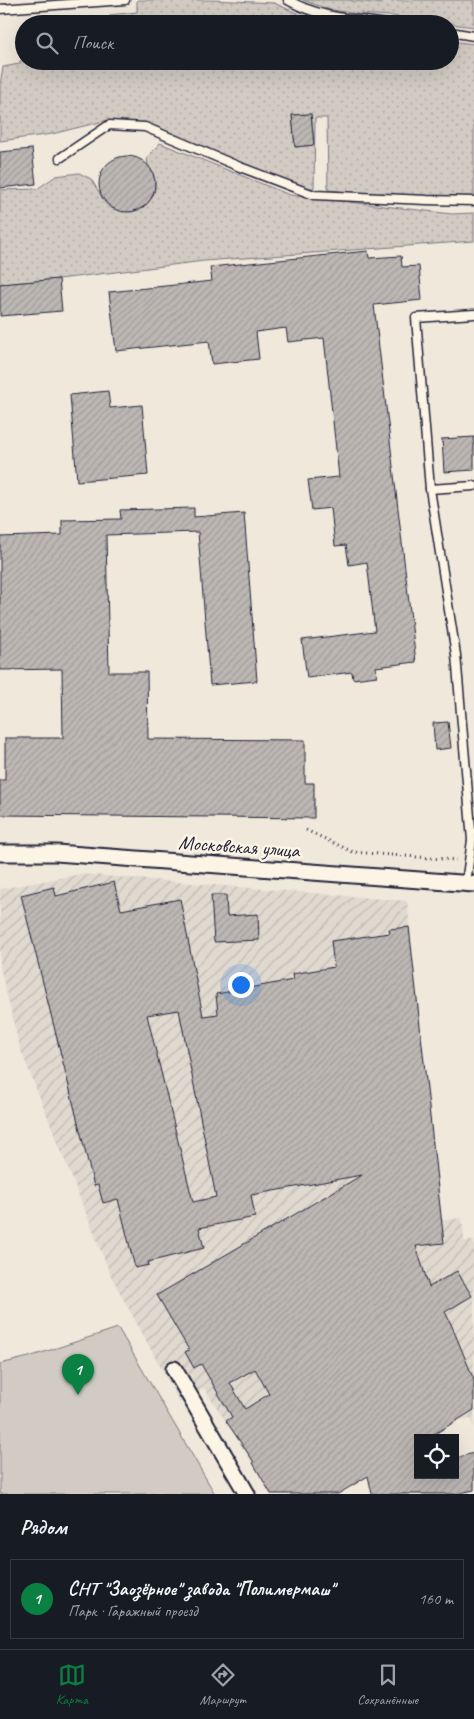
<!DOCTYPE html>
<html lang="ru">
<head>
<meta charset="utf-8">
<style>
  :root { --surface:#171b24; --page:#20242c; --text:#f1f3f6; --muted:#9ea1a6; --line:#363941; --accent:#0b8043 }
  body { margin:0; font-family:Caveat,sans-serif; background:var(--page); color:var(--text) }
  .controls { position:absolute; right:15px; bottom:15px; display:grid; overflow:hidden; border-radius:0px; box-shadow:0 5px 20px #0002 }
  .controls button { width:45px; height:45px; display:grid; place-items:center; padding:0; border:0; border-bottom:1px solid var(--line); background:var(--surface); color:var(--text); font:25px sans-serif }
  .you { position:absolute; left:240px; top:984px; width:18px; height:18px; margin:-12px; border:4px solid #fff; border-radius:50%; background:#1a73e8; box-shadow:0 0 0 8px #1a73e833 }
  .badge { display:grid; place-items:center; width:32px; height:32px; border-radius:50%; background:var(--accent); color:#fff; font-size:16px; font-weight:700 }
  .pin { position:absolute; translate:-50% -41px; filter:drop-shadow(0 1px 2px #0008) }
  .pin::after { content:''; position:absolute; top:26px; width:18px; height:15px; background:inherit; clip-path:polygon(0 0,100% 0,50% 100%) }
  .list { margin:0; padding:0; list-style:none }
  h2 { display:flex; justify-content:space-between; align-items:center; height:65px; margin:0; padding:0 20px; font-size:21px }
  h2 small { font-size:16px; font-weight:400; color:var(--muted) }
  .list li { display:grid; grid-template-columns:32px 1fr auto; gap:15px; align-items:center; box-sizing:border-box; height:80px; margin:0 10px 10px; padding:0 10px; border:1px solid var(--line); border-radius:0px }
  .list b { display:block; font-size:19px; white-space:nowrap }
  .list p { margin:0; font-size:16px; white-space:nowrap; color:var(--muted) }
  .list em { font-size:16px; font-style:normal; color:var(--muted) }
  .icon { flex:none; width:28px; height:28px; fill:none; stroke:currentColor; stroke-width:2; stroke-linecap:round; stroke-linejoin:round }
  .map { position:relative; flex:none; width:474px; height:1494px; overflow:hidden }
  .search { position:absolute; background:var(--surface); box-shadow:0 5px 20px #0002; left:15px; right:15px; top:15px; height:55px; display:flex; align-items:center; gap:12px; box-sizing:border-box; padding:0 18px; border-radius:28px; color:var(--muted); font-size:19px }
  .sheet { height:155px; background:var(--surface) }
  nav { display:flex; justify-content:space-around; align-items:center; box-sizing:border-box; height:70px; border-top:1px solid var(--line); background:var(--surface); font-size:14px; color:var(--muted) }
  nav a { display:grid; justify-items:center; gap:2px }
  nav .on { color:var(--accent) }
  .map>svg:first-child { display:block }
</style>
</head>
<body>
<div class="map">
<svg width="474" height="1494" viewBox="0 0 474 1494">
  <defs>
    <pattern id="industrial-furrows" width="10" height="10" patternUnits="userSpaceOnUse" patternTransform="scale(1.25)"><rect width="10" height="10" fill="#e0d9cf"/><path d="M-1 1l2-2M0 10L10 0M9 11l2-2" fill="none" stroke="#c0bab3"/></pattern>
    <pattern id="grass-dots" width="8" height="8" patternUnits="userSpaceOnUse" patternTransform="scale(1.25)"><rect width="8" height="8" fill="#d1cbc3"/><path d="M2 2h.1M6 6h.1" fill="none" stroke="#b3aea8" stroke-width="1.8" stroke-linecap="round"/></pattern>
    <pattern id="building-hatch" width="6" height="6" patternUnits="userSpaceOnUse" patternTransform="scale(1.25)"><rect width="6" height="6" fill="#bcb7b3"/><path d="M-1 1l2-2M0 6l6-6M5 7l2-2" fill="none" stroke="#a19d9b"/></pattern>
  </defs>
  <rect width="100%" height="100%" fill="#efe8db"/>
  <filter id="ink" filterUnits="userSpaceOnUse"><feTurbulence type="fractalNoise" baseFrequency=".02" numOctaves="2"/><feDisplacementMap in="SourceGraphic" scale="10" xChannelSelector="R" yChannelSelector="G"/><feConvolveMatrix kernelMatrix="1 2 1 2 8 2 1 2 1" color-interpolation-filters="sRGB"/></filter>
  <g filter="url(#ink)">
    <polygon fill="url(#industrial-furrows)" points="81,874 407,901 442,1220 462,1218 464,1241 474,1241 474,1427 471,1418 455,1421 418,1438 283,1445 253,1463 204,1388 180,1403 111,1276 20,1048 0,967 0,889"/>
    <g fill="url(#grass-dots)" stroke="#7a767f" fill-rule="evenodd">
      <polygon points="137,0 213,0 274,3 319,23 326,24 110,24 110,15 137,12"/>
      <polygon points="303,0 347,0 382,4 383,0 474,0 474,27 392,16 356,14 327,9"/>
      <path d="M450,41L474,44V203H445L328,190L327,118H315L314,188H300L131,125L108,120L52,134L0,141V84L3,67L19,64L24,55V61H450ZM311,114L314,145L295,147L292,115Z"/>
      <polygon points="160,143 290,195 452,214 474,213 474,241 204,261 59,279 0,284 0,190 37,189 56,176 79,173 91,179 106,204 113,209 130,212 139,210 146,205 152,198 155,190 155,181 153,173 148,165 147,158"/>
    </g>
    <polygon fill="#d1cbc3" stroke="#7a767f" points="118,1328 215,1494 0,1494 0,1364 29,1357"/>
    <g fill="url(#building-hatch)" stroke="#22223b" fill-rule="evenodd">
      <polygon points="311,114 314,145 295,147 292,115"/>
      <polygon points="32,149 36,184 0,188 0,152"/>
      <circle cx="127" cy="184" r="28"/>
      <polygon points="368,251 369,258 401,256 402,267 419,266 422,300 374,305 416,662 376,667 377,676 353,679 352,672 307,678 302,640 375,631 367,562 349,565 346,545 335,546 331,508 312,510 308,480 339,477 324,338 288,342 286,328 256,332 259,359 212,364 209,341 116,351 109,292 212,281 210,267"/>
      <polygon points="59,279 62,311 0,316 0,284"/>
      <polygon points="108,391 110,408 142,405 148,475 77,481 70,395"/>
      <polygon points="474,437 474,470 444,472 442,439"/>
      <polygon points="194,508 194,517 244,513 257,681 210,685 198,532 106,535 109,672 147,672 148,739 305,740 305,783 314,783 314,818 0,815 0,780 5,780 5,738 63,738 62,669 0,670 0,537 62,535 62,520 121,519 120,510"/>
      <polygon points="448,722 451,748 435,750 433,723"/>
      <path d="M114,882L121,910L180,899L203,1016L218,1014L216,994L293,980L292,974L334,967L331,941L390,933L389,929L409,927L444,1243L416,1246L429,1287L457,1271L472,1296L445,1312L451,1324L474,1380V1410L428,1438H418V1475H455V1458L474,1453V1490L456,1494H372L368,1476L338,1494H271L253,1463L254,1462L226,1421L232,1417L201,1364L194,1368L185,1352L189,1350L157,1295L362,1175L251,1195L255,1217L199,1228L204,1248L148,1262L149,1265L135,1268L118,1199L103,1203L98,1185L94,1186L21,895L54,887L56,896ZM179,1010L216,1197L193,1202L147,1015ZM255,1369L269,1394L245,1409L230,1383Z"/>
      <polygon points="211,895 226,895 227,916 258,914 259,940 214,942"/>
    </g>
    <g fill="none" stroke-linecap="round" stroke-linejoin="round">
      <defs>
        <g id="lane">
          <path d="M288,0C318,18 354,19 388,24"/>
          <polyline points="0,9 125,0"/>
          <polyline points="450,32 474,36"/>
          <polyline points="60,158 109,125 145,127 240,167 314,195 427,200 474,201"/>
          <polyline points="430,489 474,486"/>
          <polyline points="466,883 472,840 456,655 430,489 416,318 474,314"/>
        </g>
        <g id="street">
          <polyline points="0,853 56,853 474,884"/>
          <polyline points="174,1369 247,1494"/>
        </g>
      </defs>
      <use href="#lane" stroke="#22223b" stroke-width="11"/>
      <use href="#street" stroke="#22223b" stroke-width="19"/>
      <polyline stroke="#22223b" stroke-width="3" stroke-dasharray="1 4" stroke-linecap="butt" points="306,830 353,852 456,860"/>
      <use href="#lane" stroke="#fcf5e5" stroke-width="8"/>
      <use href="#street" stroke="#fcf5e5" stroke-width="15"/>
    </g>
  </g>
  <g text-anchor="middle" stroke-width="5" stroke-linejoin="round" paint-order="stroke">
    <g font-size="20" fill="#22223b" stroke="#fcf5e5">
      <text transform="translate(239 846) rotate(4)" y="7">Московская улица</text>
    </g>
  </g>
</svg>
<div class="controls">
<button><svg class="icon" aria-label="locate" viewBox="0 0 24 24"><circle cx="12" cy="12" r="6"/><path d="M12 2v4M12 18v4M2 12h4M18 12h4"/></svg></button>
</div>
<div class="you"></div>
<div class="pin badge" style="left:78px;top:1395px">1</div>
<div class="search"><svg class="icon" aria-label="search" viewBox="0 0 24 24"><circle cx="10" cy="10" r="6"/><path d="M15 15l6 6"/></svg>Поиск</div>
</div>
<section class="sheet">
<h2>Рядом<small></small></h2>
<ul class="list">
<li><span class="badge">1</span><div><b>СНТ &quot;Заозёрное&quot; завода &quot;Полимермаш&quot;</b><p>Парк · Гаражный проезд</p></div><em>160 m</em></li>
</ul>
</section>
<nav>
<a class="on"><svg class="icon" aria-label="map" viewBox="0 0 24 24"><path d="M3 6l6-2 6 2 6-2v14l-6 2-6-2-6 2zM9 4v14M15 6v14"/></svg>Карта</a>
<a><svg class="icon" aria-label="directions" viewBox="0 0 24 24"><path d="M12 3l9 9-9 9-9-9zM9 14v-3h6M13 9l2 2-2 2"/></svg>Маршрут</a>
<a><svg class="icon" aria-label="saved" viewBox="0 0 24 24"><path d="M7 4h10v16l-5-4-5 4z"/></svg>Сохранённые</a>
</nav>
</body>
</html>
